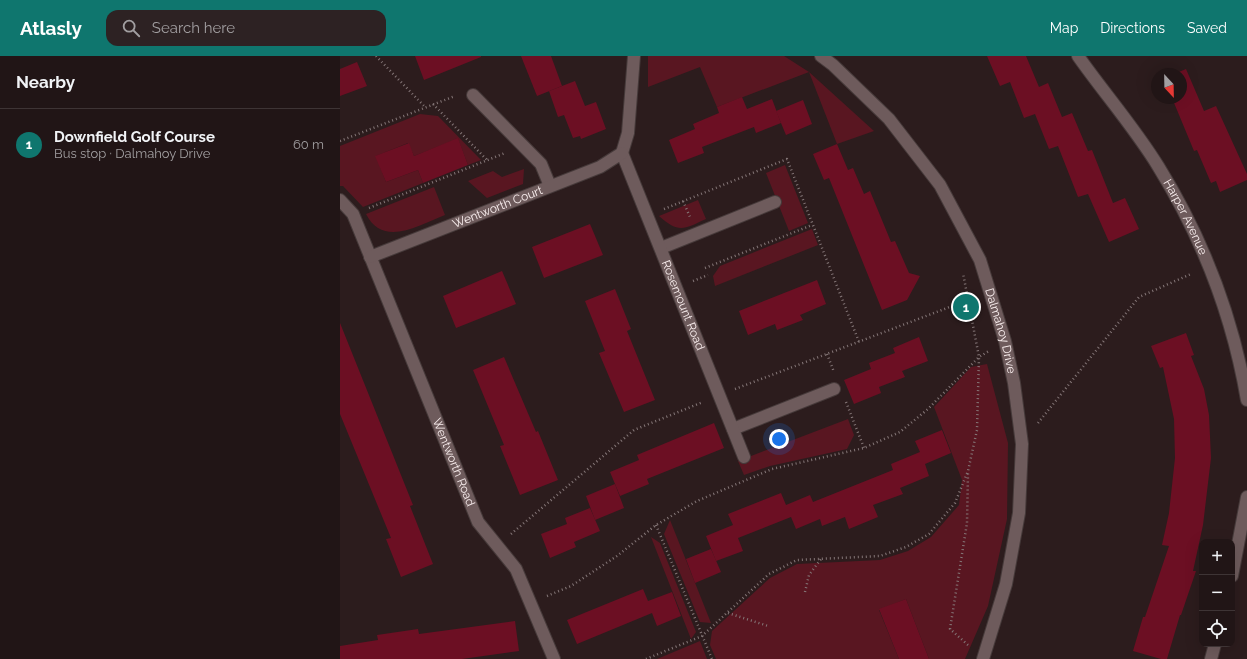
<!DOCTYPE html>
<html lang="en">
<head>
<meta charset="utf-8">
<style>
  :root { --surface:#211516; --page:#2d2223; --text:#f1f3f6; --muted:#a29fa1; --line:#3e3435; --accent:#0f766e }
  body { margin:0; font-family:Raleway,sans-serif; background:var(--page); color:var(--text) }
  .controls { position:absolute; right:12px; bottom:12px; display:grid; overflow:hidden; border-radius:8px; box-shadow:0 4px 16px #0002 }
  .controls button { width:36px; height:36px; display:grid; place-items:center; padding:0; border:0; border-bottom:1px solid var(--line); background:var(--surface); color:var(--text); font:20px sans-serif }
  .compass { position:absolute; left:811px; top:12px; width:36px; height:36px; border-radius:50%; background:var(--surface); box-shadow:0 4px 16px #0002; rotate:158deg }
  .you { position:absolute; left:439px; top:383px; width:14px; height:14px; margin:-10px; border:3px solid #fff; border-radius:50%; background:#1a73e8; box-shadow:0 0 0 6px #1a73e833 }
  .badge { display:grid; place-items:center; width:26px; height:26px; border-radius:50%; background:var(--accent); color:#fff; font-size:13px; font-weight:700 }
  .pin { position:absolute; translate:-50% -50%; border:2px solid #fff; box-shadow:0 1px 4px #0006 }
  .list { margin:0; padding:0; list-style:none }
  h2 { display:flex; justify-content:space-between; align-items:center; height:52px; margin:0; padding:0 16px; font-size:17px }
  h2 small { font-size:13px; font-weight:400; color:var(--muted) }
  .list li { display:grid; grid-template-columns:26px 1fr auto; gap:12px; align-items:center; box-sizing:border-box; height:72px; padding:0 16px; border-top:1px solid var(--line) }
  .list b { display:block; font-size:15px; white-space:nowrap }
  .list p { margin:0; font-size:13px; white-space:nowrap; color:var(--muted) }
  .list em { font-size:13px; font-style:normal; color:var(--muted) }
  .icon { flex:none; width:22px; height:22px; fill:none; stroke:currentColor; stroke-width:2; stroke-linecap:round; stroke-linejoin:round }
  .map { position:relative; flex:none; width:907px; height:603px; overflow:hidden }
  header { display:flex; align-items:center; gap:24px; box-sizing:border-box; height:56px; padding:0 20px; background:var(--accent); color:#fff }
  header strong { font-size:19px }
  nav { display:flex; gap:22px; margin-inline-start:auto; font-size:14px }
  .search { width:280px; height:36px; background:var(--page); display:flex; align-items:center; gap:10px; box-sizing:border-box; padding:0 14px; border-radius:12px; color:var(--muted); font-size:15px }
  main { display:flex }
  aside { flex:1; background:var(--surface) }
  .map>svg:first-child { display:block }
</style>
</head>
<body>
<header>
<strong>Atlasly</strong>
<div class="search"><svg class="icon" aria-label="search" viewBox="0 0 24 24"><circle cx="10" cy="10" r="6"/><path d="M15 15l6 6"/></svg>Search here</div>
<nav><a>Map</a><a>Directions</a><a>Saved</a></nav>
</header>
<main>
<aside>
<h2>Nearby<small></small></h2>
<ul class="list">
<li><span class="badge">1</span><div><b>Downfield Golf Course</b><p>Bus stop · Dalmahoy Drive</p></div><em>60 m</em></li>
</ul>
</aside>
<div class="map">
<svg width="907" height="603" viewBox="0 0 907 603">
  <rect width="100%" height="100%" fill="#2c1c1d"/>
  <g fill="#591621">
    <polygon points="308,0 444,0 469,16 534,75 497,88 469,16 377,51 360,11 308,31"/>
    <polygon points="80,58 98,60 141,104 128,109 118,83 74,100 68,87 36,100 46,126 78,114 83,127 23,151 3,130 0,130 0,90"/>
    <polygon points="445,109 468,167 449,175 426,117"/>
    <polygon points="184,113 183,128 147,142 128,125 153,115 162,121"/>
    <path d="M94,131L105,159C79,169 43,192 26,158Z"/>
    <path d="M358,144L366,163C344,173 339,178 319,160Z"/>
    <polygon points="472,173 478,189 375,230 373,220 380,210"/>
    <polygon points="647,308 668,387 667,463 648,550 625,603 589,603 566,543 539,554 559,603 376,603 370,589 372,575 430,522 457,508 540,504 568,495 591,481 619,449 622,424 594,351 631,311"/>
    <polygon points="508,363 514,379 507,393 430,410 404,419 398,405"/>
    <polygon points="330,464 371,567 360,566 324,478"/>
    <polygon points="311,481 320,487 356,576 351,583"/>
    <polygon points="360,585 367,603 317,603"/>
  </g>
  <g fill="#6c0f23">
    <polygon points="75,0 141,0 141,1 84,24"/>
    <polygon points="181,0 211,0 222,30 197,40"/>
    <polygon points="647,0 686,0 699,31 708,27 722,61 732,57 748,95 752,94 773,147 785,142 799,173 769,186 748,138 738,141 718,90 709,93 695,58 684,62 670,26 660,30"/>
    <polygon points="17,6 27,30 0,40 0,13"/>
    <polygon points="846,13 864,55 876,50 907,118 907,124 880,136 876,125 871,127 857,94 854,95 832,42 841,42 841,18 834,18"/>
    <polygon points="235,25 245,50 256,46 266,73 241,83 240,80 233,82 224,59 218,61 209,35"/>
    <polygon points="402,41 407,53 432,43 441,67 416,77 414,71 362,91 364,97 338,107 329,84 355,73 353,68 379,57 377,51"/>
    <polygon points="463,44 472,68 446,79 436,55"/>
    <polygon points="118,82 128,109 83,127 78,114 46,126 35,100 69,87 74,100"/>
    <polygon points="497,88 508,114 513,112 524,138 530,135 551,186 555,185 569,217 580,220 567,244 542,254 489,122 484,124 473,98"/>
    <polygon points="250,168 263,199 204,222 192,191"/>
    <polygon points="162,215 176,248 116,272 103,240"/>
    <polygon points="477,224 486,248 460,259 463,264 437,274 435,268 408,279 399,255"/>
    <polygon points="275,233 291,273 287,275 315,344 284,356 259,297 265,295 245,245"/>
    <polygon points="0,267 73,449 70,450 93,508 61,521 46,483 51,482 0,358"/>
    <polygon points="846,277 854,299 851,300 864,333 869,359 871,402 863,469 853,515 856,515 841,559 840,559 827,603 821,603 793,595 803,561 805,561 829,490 822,489 829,457 835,402 834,363 823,311 820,312 811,290"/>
    <polygon points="579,281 588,305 562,315 565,321 539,331 541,337 514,348 504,324 531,313 529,307 555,297 553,292"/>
    <polygon points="164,301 196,376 198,375 218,424 180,439 160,390 164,389 133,314"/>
    <polygon points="374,367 384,392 307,423 309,428 280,440 270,416 299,404 297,399"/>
    <polygon points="602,374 611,397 585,408 589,420 560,432 563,438 533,449 538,461 509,473 505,461 482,470 480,463 456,473 451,461 398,482 403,495 376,505 366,480 393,469 388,458 441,437 446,449 470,439 473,446 553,414 551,408 580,396 575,385"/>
    <polygon points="275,428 284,452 255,464 246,440"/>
    <polygon points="250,452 260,475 234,486 236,491 210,502 201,478 227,468 225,462"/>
    <polygon points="371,493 381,516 355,527 346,503"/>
    <polygon points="303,533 308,545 332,536 341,560 317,570 312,557 237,588 227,564"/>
    <polygon points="566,543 579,577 589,603 559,603 539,553"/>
    <polygon points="175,565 179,595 122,603 0,603 0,590 38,584 37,579 78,573 79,578"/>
  </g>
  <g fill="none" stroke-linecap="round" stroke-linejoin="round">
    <defs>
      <g id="lane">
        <polyline points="133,39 201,108 210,130"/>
        <polyline points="321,192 435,146"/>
        <polyline points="393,373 494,333"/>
      </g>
      <g id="street">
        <path id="s1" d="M738,0C764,37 794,71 818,110C862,181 893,262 907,344"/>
        <path id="s2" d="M282,97L404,401"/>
        <polyline points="282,97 288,77 294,0"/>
        <path id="s3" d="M0,144L13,158L138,466L176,513L214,603"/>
        <path id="s4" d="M30,201L260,111L282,97"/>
        <polyline points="892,520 907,441"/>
        <polyline points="871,603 875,588"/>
      </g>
      <g id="secondary">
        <path id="s5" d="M481,0L493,9L549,63L600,129L640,204L665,285L674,327L682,388L679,457L666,528L643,603"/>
      </g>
    </defs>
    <use href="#lane" stroke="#463a3a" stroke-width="14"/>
    <use href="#street" stroke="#463a3a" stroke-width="14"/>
    <use href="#secondary" stroke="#463a3a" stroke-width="14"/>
    <g stroke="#857778" stroke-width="2.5" stroke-dasharray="1 3" stroke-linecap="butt">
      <polyline points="36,0 85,51"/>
      <polyline points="93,48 147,104"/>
      <polyline points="0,85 115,40"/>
      <polyline points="343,145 350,161"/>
      <polyline points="29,152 165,97"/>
      <polyline points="324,153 447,103 519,286"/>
      <polyline points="365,212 472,169"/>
      <polyline points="353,225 368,219"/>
      <polyline points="487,298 494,316"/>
      <polyline points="395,333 628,244"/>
      <polyline points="506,346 524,392"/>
      <polyline points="698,367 799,241 851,218"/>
      <polyline points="316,469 372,603"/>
      <polyline points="171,478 294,374 363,346"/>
      <polyline points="465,536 469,519 481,503"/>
      <polyline points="207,540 231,530 277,500 316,469 357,445 432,413 524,392 560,376 588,353 639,301 649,295"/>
      <polyline points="388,557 428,570"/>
      <polyline points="628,589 610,573 627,467 628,417"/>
      <polyline points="306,603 362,580 429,518 457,504 540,500 566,491 589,478 615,447 628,415 637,374 639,301 623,217"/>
    </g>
    <use href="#lane" stroke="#6e5b5c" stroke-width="12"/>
    <use href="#street" stroke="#6e5b5c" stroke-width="12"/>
    <use href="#secondary" stroke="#6e5b5c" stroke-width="12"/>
  </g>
  <g text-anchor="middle" stroke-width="3.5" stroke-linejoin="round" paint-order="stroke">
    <g font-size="12" fill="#f9eeee" stroke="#100909">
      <text dy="4" stroke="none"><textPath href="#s4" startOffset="137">Wentworth Court</textPath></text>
      <text dy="4" stroke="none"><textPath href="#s1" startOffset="194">Harper Avenue</textPath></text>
      <text dy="4" stroke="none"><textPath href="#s2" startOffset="164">Rosemount Road</textPath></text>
      <text dy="4" stroke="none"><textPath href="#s5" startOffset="335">Dalmahoy Drive</textPath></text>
      <text dy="4" stroke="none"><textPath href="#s3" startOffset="287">Wentworth Road</textPath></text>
    </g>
  </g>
</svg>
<div class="controls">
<button>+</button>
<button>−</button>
<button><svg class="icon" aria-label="locate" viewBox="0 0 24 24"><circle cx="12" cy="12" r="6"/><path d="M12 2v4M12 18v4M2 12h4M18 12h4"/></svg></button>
</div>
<svg class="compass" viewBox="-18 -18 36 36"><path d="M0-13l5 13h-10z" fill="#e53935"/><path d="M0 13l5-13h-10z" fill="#a29fa1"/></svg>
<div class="you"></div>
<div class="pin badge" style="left:626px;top:251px">1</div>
</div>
</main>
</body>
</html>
